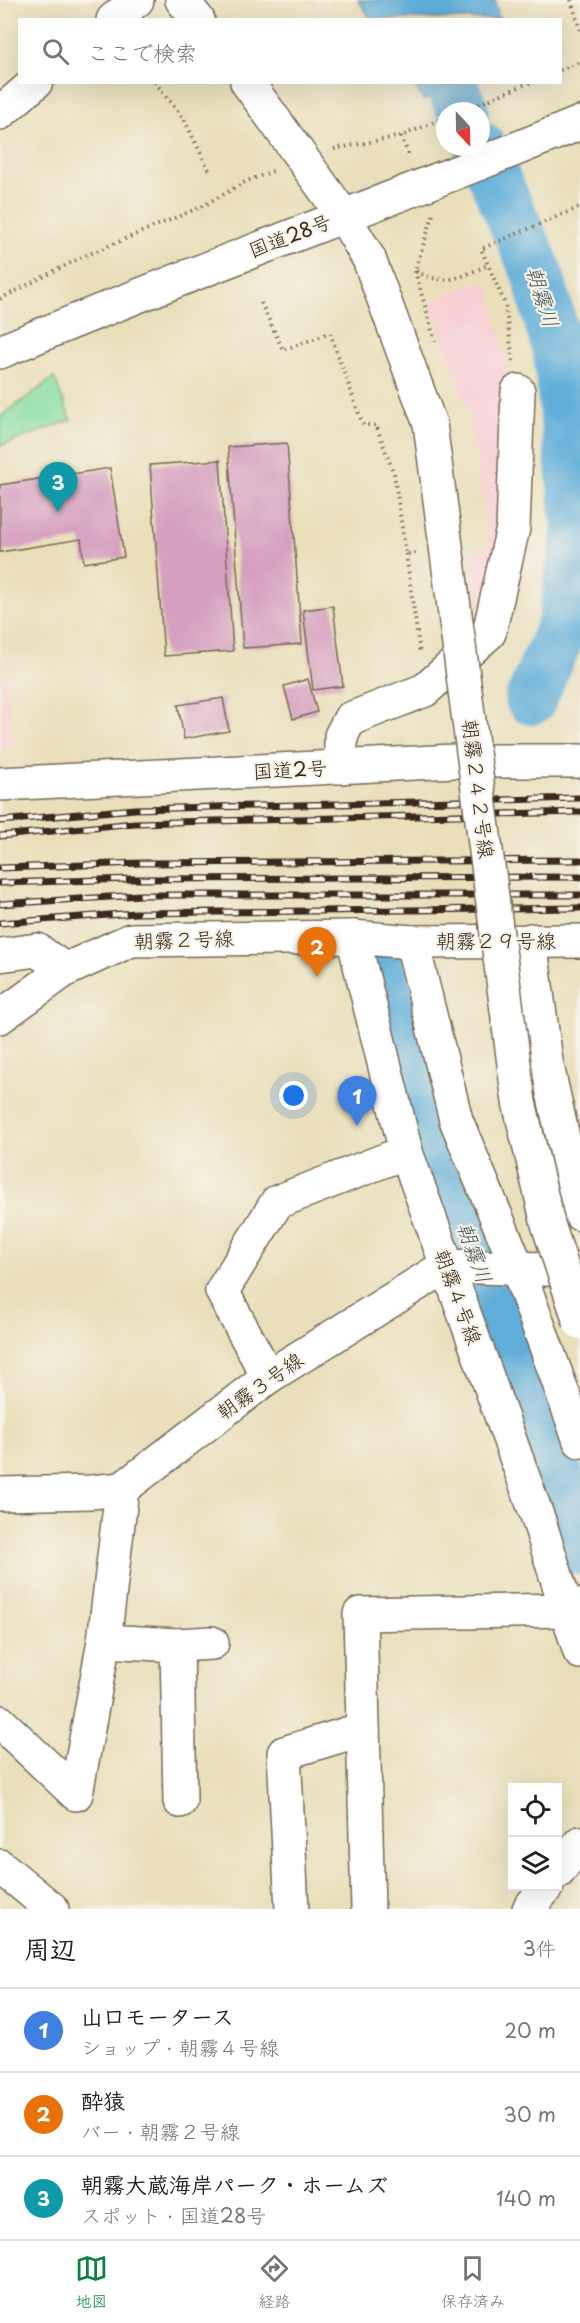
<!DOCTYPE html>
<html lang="ja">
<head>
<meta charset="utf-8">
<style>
  :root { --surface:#fff; --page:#f2f2f2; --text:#202124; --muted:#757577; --line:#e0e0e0; --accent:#0b8043 }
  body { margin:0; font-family:"Playpen Sans","Klee One",sans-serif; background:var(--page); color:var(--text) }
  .controls { position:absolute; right:18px; bottom:18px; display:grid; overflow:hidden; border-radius:0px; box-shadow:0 6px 24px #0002 }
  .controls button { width:54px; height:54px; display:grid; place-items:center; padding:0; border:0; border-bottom:2px solid var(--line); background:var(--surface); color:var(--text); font:30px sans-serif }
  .compass { position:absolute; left:436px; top:102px; width:54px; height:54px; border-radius:50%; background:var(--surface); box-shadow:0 6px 24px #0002; rotate:158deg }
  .you { position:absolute; left:294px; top:1096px; width:21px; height:21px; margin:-15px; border:4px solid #fff; border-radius:50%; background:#1a73e8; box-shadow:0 0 0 9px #1a73e833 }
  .badge { display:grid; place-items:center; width:39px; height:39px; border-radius:50%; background:var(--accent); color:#fff; font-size:20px; font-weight:700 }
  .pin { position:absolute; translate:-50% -50px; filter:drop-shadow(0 2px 3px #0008) }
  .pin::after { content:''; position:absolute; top:32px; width:21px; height:18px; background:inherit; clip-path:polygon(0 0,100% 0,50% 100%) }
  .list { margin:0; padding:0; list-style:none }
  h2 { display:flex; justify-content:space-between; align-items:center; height:78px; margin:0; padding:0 24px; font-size:26px }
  h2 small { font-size:20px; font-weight:400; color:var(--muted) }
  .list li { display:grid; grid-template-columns:39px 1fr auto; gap:18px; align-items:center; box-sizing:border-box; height:84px; padding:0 24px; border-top:2px solid var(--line) }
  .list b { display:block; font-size:22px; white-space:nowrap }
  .list p { margin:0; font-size:20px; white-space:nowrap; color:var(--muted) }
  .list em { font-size:20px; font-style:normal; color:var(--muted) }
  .icon { flex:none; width:33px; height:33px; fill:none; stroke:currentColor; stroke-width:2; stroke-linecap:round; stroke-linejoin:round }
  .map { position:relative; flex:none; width:580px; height:1909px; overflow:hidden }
  .search { position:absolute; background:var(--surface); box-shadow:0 6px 24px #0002; left:18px; right:18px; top:18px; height:66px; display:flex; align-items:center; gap:15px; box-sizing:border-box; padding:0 21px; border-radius:0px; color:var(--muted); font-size:22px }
  .sheet { height:330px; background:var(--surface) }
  nav { display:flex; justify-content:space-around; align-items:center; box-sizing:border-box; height:84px; border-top:2px solid var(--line); background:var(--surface); font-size:16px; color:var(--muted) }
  nav a { display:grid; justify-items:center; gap:3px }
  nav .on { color:var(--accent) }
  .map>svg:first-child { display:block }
</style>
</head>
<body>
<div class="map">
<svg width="580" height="1909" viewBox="0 0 580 1909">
  <rect width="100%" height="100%" fill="#f7f3e8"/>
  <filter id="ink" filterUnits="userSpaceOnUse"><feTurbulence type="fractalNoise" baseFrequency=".0167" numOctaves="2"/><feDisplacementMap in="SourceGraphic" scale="12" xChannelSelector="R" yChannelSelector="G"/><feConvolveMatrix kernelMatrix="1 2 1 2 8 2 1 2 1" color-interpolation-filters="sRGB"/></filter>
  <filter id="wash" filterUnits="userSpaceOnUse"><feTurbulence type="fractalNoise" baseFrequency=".008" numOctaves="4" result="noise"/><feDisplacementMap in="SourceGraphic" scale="24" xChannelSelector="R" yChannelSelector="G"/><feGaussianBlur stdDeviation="1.35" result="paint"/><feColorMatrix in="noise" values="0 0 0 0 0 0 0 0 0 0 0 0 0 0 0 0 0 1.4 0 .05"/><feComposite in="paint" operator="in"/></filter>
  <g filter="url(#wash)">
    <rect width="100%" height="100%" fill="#e9dfba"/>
    <g fill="#f7cfd3">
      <polygon points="480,280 489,288 506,360 509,444 502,534 479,614 470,552 488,546 472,433 457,377 429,302"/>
      <polygon points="0,678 7,678 14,748 0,749"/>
    </g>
    <polygon fill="#88dea1" stroke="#628460" stroke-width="1.5" points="54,378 71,420 0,446 0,417"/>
    <g fill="#5fadd9" stroke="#4d6c7c" stroke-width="1.5">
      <polygon points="358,0 495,0 499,19 371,19"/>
      <polygon points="412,83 468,83 424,100"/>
    </g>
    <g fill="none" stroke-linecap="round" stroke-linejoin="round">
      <g stroke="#5fadd9" stroke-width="52">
        <polyline points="453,89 463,111"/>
        <polyline points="480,147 537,272 559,354 578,529 564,623 531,699"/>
        <polyline points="375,956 469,1243 563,1491 580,1549"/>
      </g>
    </g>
    <g id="blocks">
      <g fill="#d6a1c0">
        <polygon points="287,443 302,644 243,648 228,447"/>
        <polygon points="220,460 233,651 164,656 150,465"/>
        <polygon points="110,468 124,557 84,563 81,539 0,552 0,485"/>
        <polygon points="333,606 343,686 313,690 303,610"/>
        <polygon points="308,679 317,712 293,719 284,686"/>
        <polygon points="223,698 229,731 184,739 178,705"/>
      </g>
    </g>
  </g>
  <g filter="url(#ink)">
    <use href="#blocks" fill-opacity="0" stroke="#786955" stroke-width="1.5"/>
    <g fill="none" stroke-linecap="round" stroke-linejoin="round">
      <defs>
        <g id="minor">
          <polyline points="182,0 198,20"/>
          <polyline points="113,20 137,0"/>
          <polyline points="247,82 343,215 369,259"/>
          <polyline points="0,113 36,82"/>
          <polyline points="341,767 341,736 350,719 425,690 489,633 513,528 518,391"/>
          <polyline points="353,937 406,1152 539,1521 580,1652"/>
          <polyline points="530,940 546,1061 580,1214"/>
          <polyline points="412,942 456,1120 518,1269 580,1441"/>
          <polyline points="0,955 37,950 65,970"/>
          <polyline points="0,1017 65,970 131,940 353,937 412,942 580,941"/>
          <polyline points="268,1377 222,1291 277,1202 406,1152"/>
          <polyline points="122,1489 104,1641 177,1645 180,1801"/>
          <polyline points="0,1494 91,1492 122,1489 268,1377 446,1266 580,1270"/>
          <polyline points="177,1645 212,1643"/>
          <polyline points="0,1722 76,1794 104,1641"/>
          <polyline points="0,1866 52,1909"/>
          <polyline points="558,1872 580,1843"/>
          <polyline points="292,1909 284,1753 363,1729"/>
          <polyline points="368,1909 360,1614 565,1610 580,1605"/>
          <polyline points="529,1909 547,1886"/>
        </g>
        <g id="highway">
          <path d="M0,352C192,271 388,202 580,123"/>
          <polyline points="0,784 454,761 580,761"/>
        </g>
      </defs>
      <use href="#minor" stroke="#786955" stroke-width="36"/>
      <use href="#highway" stroke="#786955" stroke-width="36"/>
      <g stroke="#786955" stroke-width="4" stroke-dasharray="1.5 4.5" stroke-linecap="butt">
        <polyline points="571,0 580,30"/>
        <polyline points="560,70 580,62"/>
        <polyline points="155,82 185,121 209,170"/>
        <polyline points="462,111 531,82"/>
        <polyline points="401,136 410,158"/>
        <polyline points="334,149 401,136 445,118"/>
        <path d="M433,215L415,271C446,287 458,278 488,265"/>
        <polyline points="415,271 435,341"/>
        <polyline points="0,299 80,258 203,206 245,182 273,171"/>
        <polyline points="261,303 283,350 330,333 363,425 376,425 394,474 406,554 417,553"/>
        <polyline points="513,361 505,304 481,249 580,207"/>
        <polyline points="406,554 420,654"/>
      </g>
      <use href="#minor" stroke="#fff" stroke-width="33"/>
      <use href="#highway" stroke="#fff" stroke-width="33"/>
      <defs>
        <g id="rail">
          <polyline points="0,821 135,809 580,798"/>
          <polyline points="0,836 135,823 580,812"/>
          <polyline points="0,868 141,863 580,860"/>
          <polyline points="0,883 132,879 580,877"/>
          <polyline points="0,904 141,895 580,895"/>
          <polyline points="0,923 136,913 580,908"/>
        </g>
      </defs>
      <use href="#rail" stroke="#3b2a1e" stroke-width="7"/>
      <use href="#rail" stroke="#f7f3e8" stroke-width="4.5" stroke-dasharray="14" stroke-linecap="butt"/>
      <defs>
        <polyline id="minor-bridge" points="369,259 430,424 519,1102 548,1224 580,1322"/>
      </defs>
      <use href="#minor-bridge" stroke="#786955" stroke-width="36" stroke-linecap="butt"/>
      <use href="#minor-bridge" stroke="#fff" stroke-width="33"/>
    </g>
  </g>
  <g text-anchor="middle" stroke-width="4.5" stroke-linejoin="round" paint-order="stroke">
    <g font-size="20" fill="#3b2a1e" stroke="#f7f3e8">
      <text transform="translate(290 236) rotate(-21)" y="7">国道28号</text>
      <text transform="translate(290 770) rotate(-3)" y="7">国道2号</text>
      <text transform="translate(478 789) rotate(83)" y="7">朝霧２４２号線</text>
      <text transform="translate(184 940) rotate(-2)" y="7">朝霧２号線</text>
      <text x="496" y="948">朝霧２９号線</text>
      <text transform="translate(458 1297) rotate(70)" y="7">朝霧４号線</text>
      <text transform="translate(260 1386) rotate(-35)" y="7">朝霧３号線</text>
    </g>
    <g font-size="21" font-style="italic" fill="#48585f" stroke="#f7f3e8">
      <text transform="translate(542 297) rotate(73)" y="7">朝霧川</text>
      <text transform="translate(474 1253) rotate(70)" y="7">朝霧川</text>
    </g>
  </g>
</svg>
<div class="controls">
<button><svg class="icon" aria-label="locate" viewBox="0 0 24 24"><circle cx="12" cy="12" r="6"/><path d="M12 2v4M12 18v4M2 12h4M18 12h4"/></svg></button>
<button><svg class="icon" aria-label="layers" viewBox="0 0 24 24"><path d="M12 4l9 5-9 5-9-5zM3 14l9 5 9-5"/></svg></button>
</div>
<svg class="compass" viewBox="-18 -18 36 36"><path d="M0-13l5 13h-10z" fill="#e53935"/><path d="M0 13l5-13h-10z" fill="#757577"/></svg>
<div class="you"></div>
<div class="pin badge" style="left:357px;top:1126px;background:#3f7fe0">1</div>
<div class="pin badge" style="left:317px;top:977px;background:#e8710a">2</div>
<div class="pin badge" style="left:58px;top:512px;background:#0f9aa8">3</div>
<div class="search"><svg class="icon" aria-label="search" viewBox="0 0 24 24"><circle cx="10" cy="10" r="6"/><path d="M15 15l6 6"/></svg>ここで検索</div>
</div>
<section class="sheet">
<h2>周辺<small>3件</small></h2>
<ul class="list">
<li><span class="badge" style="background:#3f7fe0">1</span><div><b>山口モータース</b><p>ショップ · 朝霧４号線</p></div><em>20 m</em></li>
<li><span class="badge" style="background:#e8710a">2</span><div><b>酔猿</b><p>バー · 朝霧２号線</p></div><em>30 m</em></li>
<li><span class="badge" style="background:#0f9aa8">3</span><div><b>朝霧大蔵海岸パーク・ホームズ</b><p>スポット · 国道28号</p></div><em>140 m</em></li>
</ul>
</section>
<nav>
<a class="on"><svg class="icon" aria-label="map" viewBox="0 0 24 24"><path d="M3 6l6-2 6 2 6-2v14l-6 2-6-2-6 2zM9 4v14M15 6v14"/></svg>地図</a>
<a><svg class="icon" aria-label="directions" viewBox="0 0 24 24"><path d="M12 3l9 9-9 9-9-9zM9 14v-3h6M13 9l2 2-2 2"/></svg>経路</a>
<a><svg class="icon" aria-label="saved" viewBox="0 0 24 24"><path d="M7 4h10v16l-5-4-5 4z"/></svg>保存済み</a>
</nav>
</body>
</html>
